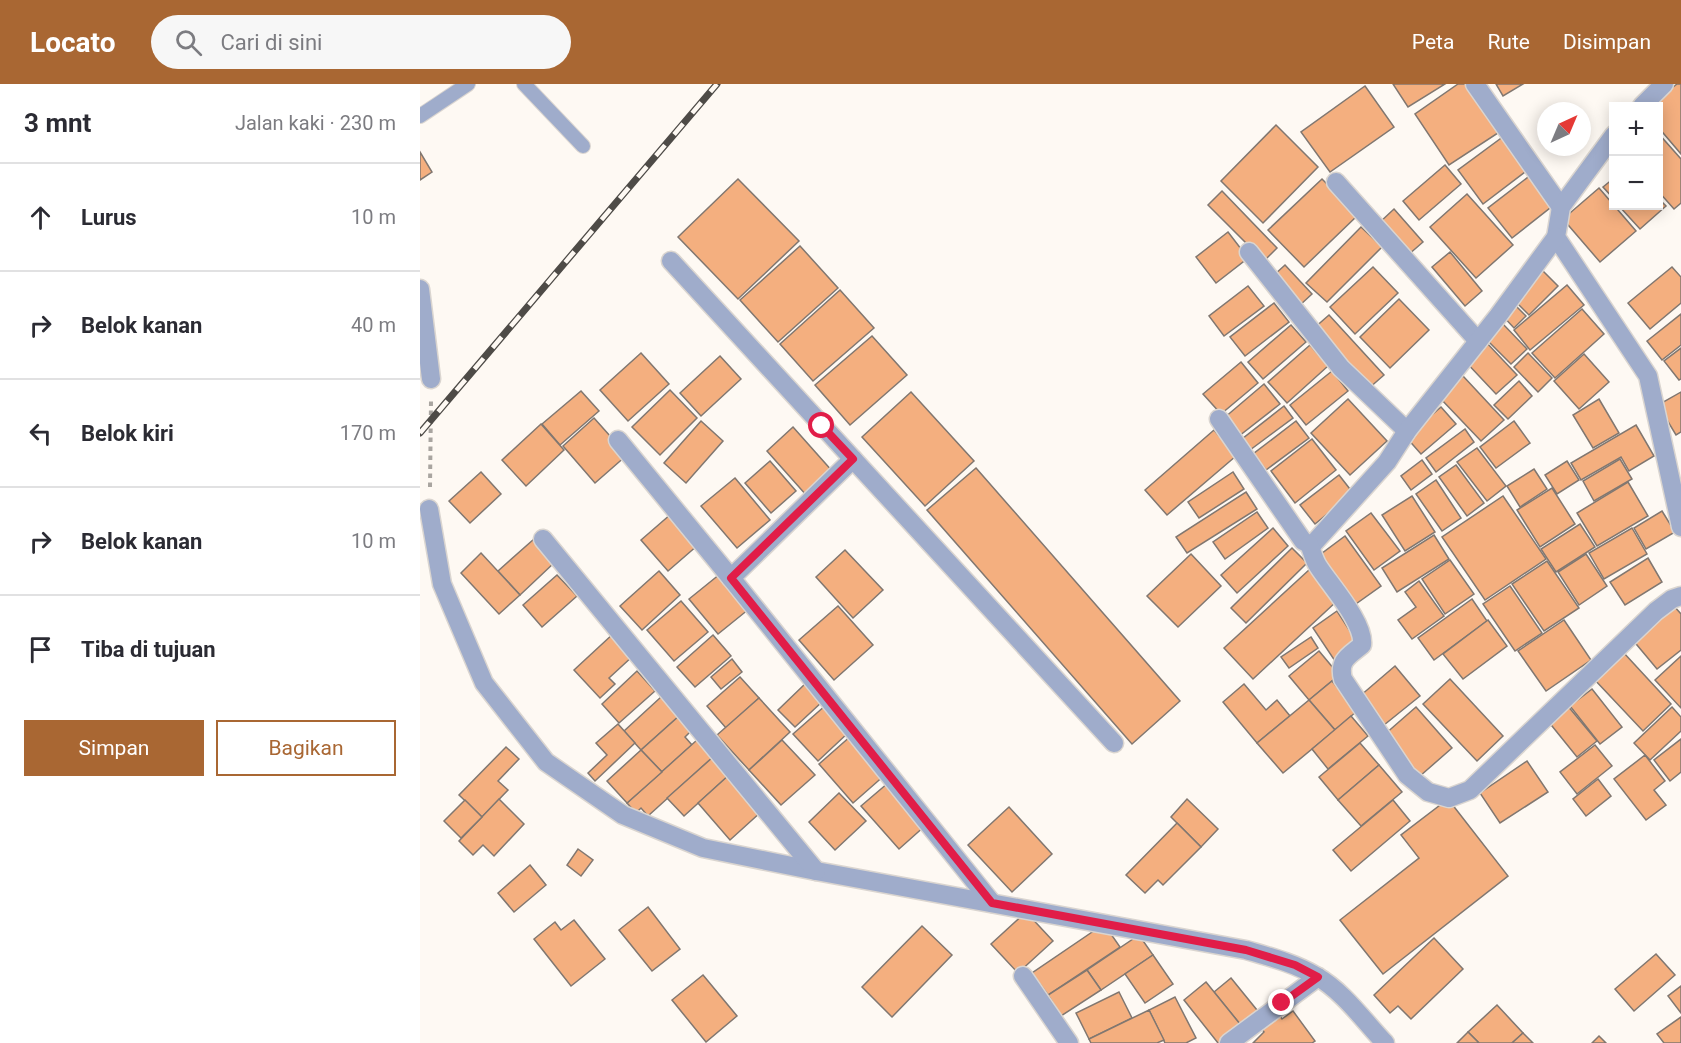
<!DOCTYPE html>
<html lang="id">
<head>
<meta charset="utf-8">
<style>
  :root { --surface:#fff; --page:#f7f7f7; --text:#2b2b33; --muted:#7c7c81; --line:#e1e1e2; --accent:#a96733 }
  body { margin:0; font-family:Roboto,sans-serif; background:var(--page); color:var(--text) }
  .controls { position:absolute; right:18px; top:18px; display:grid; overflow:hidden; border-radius:0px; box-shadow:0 3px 15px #0003 }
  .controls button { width:54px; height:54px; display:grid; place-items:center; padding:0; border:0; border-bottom:2px solid var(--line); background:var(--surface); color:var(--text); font:30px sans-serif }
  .compass { position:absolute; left:1117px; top:18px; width:54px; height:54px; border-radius:50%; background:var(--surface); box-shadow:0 3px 15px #0003; rotate:44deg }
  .stop { position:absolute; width:18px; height:18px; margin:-14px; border:4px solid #e11d48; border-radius:50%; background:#fff }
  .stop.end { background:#e11d48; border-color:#fff; box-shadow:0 2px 6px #0008 }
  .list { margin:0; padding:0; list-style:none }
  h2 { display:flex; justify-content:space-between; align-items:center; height:78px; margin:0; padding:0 24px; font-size:26px }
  h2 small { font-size:20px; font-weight:400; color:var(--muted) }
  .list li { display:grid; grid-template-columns:39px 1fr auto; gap:18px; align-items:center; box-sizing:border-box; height:108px; padding:0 24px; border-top:2px solid var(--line) }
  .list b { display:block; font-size:22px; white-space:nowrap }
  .list em { font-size:20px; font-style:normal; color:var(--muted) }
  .actions { display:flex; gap:12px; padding:18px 24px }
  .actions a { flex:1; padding:14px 0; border:2px solid var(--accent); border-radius:0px; text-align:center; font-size:21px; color:var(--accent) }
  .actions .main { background:var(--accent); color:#fff }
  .icon { flex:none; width:33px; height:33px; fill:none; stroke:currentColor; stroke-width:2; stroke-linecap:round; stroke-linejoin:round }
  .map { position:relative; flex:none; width:1261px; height:959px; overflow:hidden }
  header { display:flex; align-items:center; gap:36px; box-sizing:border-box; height:84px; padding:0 30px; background:var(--accent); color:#fff }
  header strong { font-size:28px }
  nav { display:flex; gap:33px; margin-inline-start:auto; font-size:21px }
  .search { width:420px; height:54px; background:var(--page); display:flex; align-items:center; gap:15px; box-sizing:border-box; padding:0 21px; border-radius:33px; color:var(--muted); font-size:22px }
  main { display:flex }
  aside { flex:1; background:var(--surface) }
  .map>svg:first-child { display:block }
</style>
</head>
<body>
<header>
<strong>Locato</strong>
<div class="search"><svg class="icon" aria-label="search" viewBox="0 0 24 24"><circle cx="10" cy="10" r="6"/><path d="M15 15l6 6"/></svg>Cari di sini</div>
<nav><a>Peta</a><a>Rute</a><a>Disimpan</a></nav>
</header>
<main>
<aside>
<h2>3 mnt<small>Jalan kaki · 230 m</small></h2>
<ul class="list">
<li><svg class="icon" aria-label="ahead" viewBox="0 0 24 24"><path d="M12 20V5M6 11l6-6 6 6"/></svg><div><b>Lurus</b></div><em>10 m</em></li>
<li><svg class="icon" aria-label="right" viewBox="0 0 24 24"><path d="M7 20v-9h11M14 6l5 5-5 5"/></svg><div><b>Belok kanan</b></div><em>40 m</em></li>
<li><svg class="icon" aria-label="left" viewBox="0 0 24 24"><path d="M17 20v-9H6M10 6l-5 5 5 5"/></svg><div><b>Belok kiri</b></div><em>170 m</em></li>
<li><svg class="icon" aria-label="right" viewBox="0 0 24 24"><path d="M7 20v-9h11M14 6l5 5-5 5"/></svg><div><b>Belok kanan</b></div><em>10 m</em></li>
<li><svg class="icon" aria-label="arrive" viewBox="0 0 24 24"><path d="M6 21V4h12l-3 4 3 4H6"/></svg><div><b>Tiba di tujuan</b></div></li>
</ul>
<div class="actions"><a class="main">Simpan</a><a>Bagikan</a></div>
</aside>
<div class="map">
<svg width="1261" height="959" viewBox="0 0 1261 959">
  <rect width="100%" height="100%" fill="#fef9f3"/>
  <g fill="#f4af7f" stroke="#817770" stroke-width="1.5">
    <polygon points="973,0 1025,0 988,23"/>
    <polygon points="1038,0 1049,0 1081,47 1029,81 995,30"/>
    <polygon points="1076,0 1103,0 1083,12"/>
    <polygon points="1257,0 1261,0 1261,70 1238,43 1238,22 1229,22"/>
    <polygon points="945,2 974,43 910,88 881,48"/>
    <polygon points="856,41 898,83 843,139 801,97"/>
    <polygon points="1238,49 1261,75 1261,119 1254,125 1238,107"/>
    <polygon points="1084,52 1109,85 1063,120 1038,86"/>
    <polygon points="0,68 12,88 0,96"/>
    <polygon points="1025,81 1041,100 999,136 983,117"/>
    <polygon points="1112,90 1135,120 1092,154 1068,124"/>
    <polygon points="1194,94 1194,115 1183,103"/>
    <polygon points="318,95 379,157 318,215 258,153"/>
    <polygon points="902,95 938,131 884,183 848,146"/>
    <polygon points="1179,104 1216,147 1180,178 1143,135"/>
    <polygon points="802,107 857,164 844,177 788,121"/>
    <polygon points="1047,110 1093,161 1056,194 1010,143"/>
    <polygon points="1238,114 1246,122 1220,145 1199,122 1238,122"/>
    <polygon points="974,125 1003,158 988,171 959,139"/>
    <polygon points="941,143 962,163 907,218 886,199"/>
    <polygon points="808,148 828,174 796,199 776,173"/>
    <polygon points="380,162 418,204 358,258 320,216"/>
    <polygon points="1030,168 1062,207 1045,222 1012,183"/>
    <polygon points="865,181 892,210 879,222 853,192"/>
    <polygon points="953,183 978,209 935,250 910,223"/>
    <polygon points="1252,183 1261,193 1261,219 1230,245 1208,219"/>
    <polygon points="1123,187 1138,202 1109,231 1094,216"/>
    <polygon points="1147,201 1164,221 1110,266 1094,246"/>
    <polygon points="828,202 844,222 804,252 789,232"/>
    <polygon points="420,206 454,244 393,297 360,260"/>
    <polygon points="979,215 1009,246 970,284 940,253"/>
    <polygon points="1092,218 1106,232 1094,244 1081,230"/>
    <polygon points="854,219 869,238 825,272 810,253"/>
    <polygon points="1162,225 1184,250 1135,294 1112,269"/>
    <polygon points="1261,230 1261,261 1242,276 1227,257"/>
    <polygon points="909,231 964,291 948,305 893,245"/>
    <polygon points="1082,239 1107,265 1091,280 1066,255"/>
    <polygon points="871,241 886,258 843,295 828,278"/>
    <polygon points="452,252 487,291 430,341 395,301"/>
    <polygon points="1065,257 1097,291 1076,310 1044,276"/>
    <polygon points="890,261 908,282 867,319 848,298"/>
    <polygon points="1261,264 1261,295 1259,296 1244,277"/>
    <polygon points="221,269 249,300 208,337 180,306"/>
    <polygon points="1108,269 1132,294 1118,308 1094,283"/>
    <polygon points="1164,270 1189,298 1159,325 1134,297"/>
    <polygon points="300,272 321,295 281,332 260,309"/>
    <polygon points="821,278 838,299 801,330 783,310"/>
    <polygon points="912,287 928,307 886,341 870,321"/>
    <polygon points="1043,292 1084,336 1061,357 1020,314"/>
    <polygon points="1099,297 1112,312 1088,335 1074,321"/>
    <polygon points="844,300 860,320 819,352 804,334"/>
    <polygon points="250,306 277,334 240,371 212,343"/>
    <polygon points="161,307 179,327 140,361 122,340"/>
    <polygon points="491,308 554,377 505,422 442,353"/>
    <polygon points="1261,308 1261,348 1256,351 1238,321"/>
    <polygon points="928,315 967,357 930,391 891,349"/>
    <polygon points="1179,315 1199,349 1173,364 1153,331"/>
    <polygon points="864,322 873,334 830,366 822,355"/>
    <polygon points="1021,323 1036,340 1001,370 986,353"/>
    <polygon points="174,334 207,371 175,399 143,362"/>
    <polygon points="281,337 303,357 266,399 244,379"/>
    <polygon points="876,337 889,354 846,386 833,370"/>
    <polygon points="1094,337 1110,359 1076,384 1060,363"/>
    <polygon points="121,340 144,366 106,402 82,376"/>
    <polygon points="1216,341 1234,372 1209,387 1201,373 1161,396 1151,379"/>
    <polygon points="373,343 413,388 387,412 347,367"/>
    <polygon points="1045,345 1054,358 1016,388 1006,374"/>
    <polygon points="794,346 816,372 747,431 725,406"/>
    <polygon points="892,355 916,386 875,419 851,387"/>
    <polygon points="1057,364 1086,402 1067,417 1037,378"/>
    <polygon points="1200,375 1212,395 1174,417 1163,397"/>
    <polygon points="1002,376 1012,390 991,406 981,392"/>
    <polygon points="350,377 376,407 351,429 325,399"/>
    <polygon points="1147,377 1159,396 1137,410 1125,391"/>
    <polygon points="1036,381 1064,419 1047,432 1019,393"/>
    <polygon points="556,384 760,617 712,660 507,426"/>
    <polygon points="1114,385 1127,405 1100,423 1087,402"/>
    <polygon points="61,388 81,410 50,439 29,417"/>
    <polygon points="813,388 824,405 779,434 768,418"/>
    <polygon points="919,391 933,409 895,440 880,421"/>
    <polygon points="315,394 350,436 317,464 281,422"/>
    <polygon points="1016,396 1041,434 1022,447 996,410"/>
    <polygon points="1208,398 1228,432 1177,462 1157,429"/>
    <polygon points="1132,404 1155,440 1120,463 1097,426"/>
    <polygon points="826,408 837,425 767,469 756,453"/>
    <polygon points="992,412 1015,448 985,467 962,431"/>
    <polygon points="1083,412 1126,475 1065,516 1022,453"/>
    <polygon points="1242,427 1255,448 1226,465 1214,444"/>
    <polygon points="837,428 848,444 805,475 793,458"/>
    <polygon points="951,429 980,467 954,486 926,447"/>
    <polygon points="251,430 278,461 248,487 221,456"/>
    <polygon points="1160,440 1175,463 1136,488 1121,465"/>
    <polygon points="853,444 868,462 817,509 801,491"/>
    <polygon points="1212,444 1227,470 1184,495 1169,469"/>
    <polygon points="1014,451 1029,475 977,508 962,484"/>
    <polygon points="925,452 961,502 933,522 897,473"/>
    <polygon points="114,455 135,478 100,511 78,487"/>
    <polygon points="872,464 887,479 826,539 811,524"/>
    <polygon points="425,466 463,506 433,534 396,493"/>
    <polygon points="61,469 100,511 79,530 41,489"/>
    <polygon points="771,470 801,502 758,543 727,512"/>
    <polygon points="1166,470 1187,502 1159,521 1138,488"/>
    <polygon points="1228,474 1242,498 1205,521 1190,498"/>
    <polygon points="1030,476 1054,510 1025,530 1002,495"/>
    <polygon points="1127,477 1159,524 1124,547 1092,500"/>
    <polygon points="890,485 918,516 833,595 804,564"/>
    <polygon points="239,487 260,511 222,546 200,522"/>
    <polygon points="300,490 329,525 298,550 269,515"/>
    <polygon points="137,491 157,512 122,543 103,521"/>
    <polygon points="999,497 1024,532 992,555 978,536 996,523 985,508"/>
    <polygon points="1090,502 1122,549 1095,567 1063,520"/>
    <polygon points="1052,515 1067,537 1014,576 998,554"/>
    <polygon points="261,517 288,548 254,577 227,546"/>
    <polygon points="1253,521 1261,530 1261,566 1237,585 1212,555"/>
    <polygon points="418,522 453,561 414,596 379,556"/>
    <polygon points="917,527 939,561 915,577 893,544"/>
    <polygon points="1068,536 1087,562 1043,595 1023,570"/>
    <polygon points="1144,536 1171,576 1126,607 1098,567"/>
    <polygon points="194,549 214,571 189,594 195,600 180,614 154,586"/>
    <polygon points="293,551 311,572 275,603 257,583"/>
    <polygon points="891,553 898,564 869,584 861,573"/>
    <polygon points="899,567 919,591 889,616 869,592"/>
    <polygon points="1203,568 1251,620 1223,647 1174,595"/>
    <polygon points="1261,572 1261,624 1235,596"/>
    <polygon points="312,575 322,588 301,605 291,593"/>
    <polygon points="975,582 1000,612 964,641 940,612"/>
    <polygon points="217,587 235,607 199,639 182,620"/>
    <polygon points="320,593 339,614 306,644 287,622"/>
    <polygon points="1030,595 1083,652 1057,677 1003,620"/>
    <polygon points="912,597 937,627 915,646 889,616"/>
    <polygon points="386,599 403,617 375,643 358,626"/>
    <polygon points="824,600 846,626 857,616 870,632 837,659 803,618"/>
    <polygon points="1172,605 1202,643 1180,660 1150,622"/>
    <polygon points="241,613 259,632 221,666 204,647"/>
    <polygon points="339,614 370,648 329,686 297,651"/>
    <polygon points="889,616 915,646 863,689 837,659"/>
    <polygon points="406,621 429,648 398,677 373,650"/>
    <polygon points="1147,621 1177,657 1157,673 1128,637"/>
    <polygon points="996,623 1032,664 1000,692 964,651"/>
    <polygon points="1252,623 1261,633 1261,647 1230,676 1214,659"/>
    <polygon points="259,632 272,646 265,653 272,661 242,688 221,666"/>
    <polygon points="931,632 948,652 908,685 892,665"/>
    <polygon points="198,640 215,659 175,697 168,689 187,671 176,659"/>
    <polygon points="432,651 466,690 433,719 399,680"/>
    <polygon points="1261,655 1261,688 1250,697 1234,676"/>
    <polygon points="277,656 293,673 228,732 221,724 216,729 207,719"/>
    <polygon points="362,656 395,691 361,721 329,686"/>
    <polygon points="940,659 959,681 918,716 899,693"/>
    <polygon points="1175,661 1192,682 1157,710 1140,688"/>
    <polygon points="86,663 99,675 78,697 88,706 62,733 39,711"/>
    <polygon points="221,666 242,688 207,719 187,697"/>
    <polygon points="1225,671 1245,697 1234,706 1246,721 1226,736 1194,695"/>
    <polygon points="293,673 309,691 264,732 247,714"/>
    <polygon points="1107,677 1128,708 1080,739 1060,709"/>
    <polygon points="959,681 982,708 941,742 918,716"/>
    <polygon points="309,691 342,727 310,756 278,719"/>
    <polygon points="1178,695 1191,712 1166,732 1153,715"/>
    <polygon points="468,699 506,741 479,765 441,722"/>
    <polygon points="419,709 446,737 415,766 389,738"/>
    <polygon points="79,715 104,740 74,772 63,761 53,771 39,757"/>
    <polygon points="767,715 798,745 781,763 751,733"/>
    <polygon points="1028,715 1088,792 963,890 920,836 999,774 981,751"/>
    <polygon points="45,716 62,733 41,754 24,737"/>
    <polygon points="973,716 990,737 931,787 913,766"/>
    <polygon points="589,723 632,770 592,808 548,761"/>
    <polygon points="757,739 781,763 743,801 738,796 725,809 706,791"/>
    <polygon points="158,765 173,776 161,792 147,781"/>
    <polygon points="110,781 126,801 94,828 78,809"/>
    <polygon points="228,823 260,865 232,887 199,846"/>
    <polygon points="606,828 633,857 598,889 571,860"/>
    <polygon points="154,836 185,875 151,902 114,855 135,838 141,846"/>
    <polygon points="684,840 700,863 628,911 612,889"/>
    <polygon points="502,842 532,871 472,933 442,903"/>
    <polygon points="719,851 733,871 681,906 667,886"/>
    <polygon points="1014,854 1043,885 991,935 978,922 970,929 954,911"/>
    <polygon points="1236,870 1255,891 1214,927 1195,905"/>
    <polygon points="733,871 753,900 725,919 705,890"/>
    <polygon points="667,886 681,906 641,932 628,911"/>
    <polygon points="283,891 317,932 286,958 252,916"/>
    <polygon points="811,894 841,931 824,945 794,908"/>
    <polygon points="786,898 824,945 806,959 798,959 764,916"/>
    <polygon points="1261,902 1261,929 1248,912"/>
    <polygon points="699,908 712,934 669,955 656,929"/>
    <polygon points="755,913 776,954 766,959 745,959 729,926"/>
    <polygon points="1077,921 1103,949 1092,959 1059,959 1048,948"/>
    <polygon points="729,926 744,956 737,959 671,959 669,955"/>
    <polygon points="873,927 895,957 892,959 833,959 844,948 841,944 859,930 862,935"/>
    <polygon points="1261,933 1261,959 1244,959 1237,950"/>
    <polygon points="1048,948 1059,959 1037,959"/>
    <polygon points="1103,949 1113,959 1092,959"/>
    <polygon points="1179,952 1186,959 1172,959"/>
  </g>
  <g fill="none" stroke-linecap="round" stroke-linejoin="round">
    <defs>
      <g id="lane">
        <polyline points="104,0 163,62"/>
        <polyline points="0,32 48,0"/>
      </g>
      <g id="street">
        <polyline points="1055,0 1141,123"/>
        <polyline points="1222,22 1244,0"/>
        <polyline points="1194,51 1141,123 1136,153 1228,292 1261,443"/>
        <polyline points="916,98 1058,257"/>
        <polyline points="829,168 921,284 987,347"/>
        <polyline points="251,177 694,659"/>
        <polyline points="0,205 11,295"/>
        <polyline points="799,335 883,457 889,460 894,459 967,378 987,347 1078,232 1136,153"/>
        <polyline points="198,356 311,494"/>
        <polyline points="433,375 311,494 572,819"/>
        <path d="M9,425L22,500L64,599L126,678L203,731L283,764L396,787L826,866C850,873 874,879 896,892C923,907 944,937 965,959"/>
        <polyline points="123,455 396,787"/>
        <path d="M889,460C892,467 894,476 898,482C910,501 945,539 942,561C929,572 918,576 923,595L987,691L1008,708L1029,714L1050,706L1236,527L1252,515L1261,512"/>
        <polyline points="603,892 649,959"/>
        <polyline points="809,959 898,893"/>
      </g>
    </defs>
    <use href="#lane" stroke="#dad5d0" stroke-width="16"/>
    <use href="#street" stroke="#dad5d0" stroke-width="21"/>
    <polyline stroke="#a9a5a0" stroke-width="4" stroke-dasharray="4.5 4.5" stroke-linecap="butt" points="10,403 11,317"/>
    <use href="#lane" stroke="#9faccb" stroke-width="14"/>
    <use href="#street" stroke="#9faccb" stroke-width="18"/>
    <defs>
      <polyline id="rail" points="0,349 297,0"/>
    </defs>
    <use href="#rail" stroke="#4e4b47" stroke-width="7"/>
    <use href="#rail" stroke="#fef9f3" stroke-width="4.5" stroke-dasharray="14" stroke-linecap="butt"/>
  </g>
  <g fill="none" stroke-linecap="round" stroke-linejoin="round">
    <polyline stroke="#e11d48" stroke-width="8" points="402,342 433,375 311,494 572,819 826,866 875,881 898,893 862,919"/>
  </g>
</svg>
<div class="controls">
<button>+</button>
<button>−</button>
</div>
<svg class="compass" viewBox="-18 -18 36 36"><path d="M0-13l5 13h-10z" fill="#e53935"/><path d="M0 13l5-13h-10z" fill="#7c7c81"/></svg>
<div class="stop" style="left:402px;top:342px"></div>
<div class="stop end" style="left:862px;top:919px"></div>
</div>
</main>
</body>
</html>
